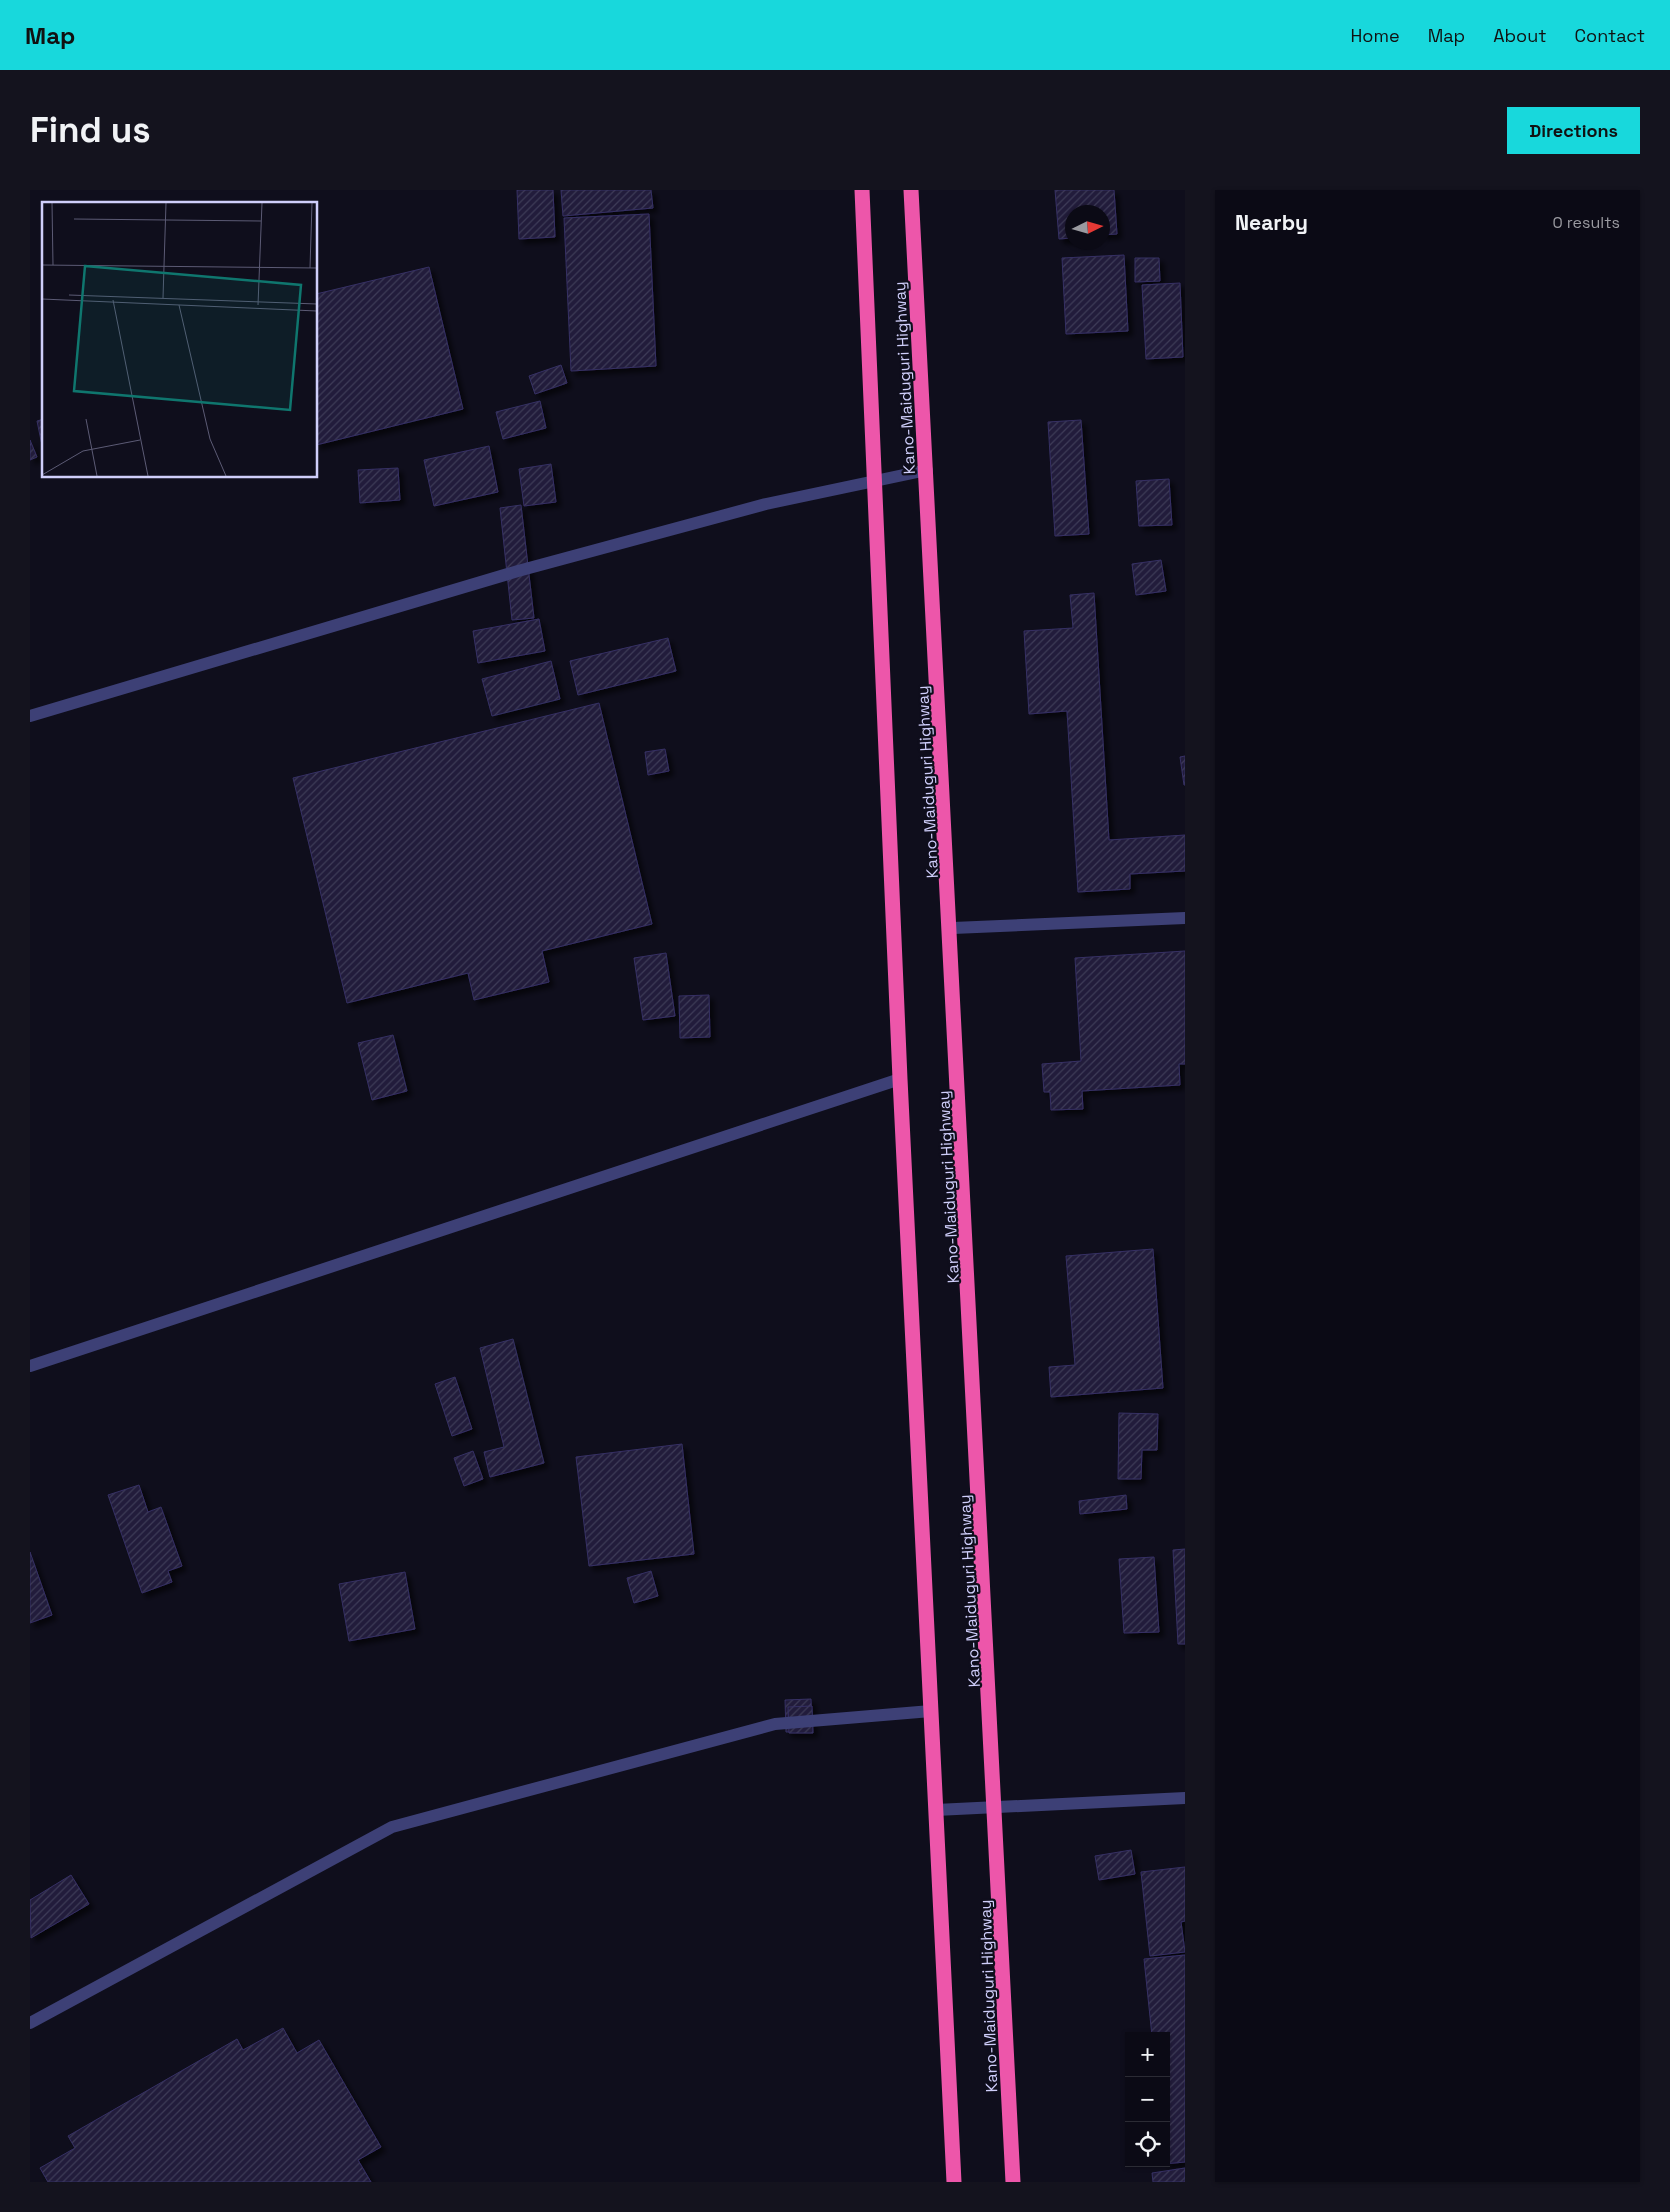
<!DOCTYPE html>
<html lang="en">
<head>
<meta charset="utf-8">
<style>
  :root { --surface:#0b0a15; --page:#14131e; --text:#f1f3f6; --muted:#9a9aa0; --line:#2b2b34; --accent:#18d8dc }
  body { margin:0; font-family:"Space Grotesk",sans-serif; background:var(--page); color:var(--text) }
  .controls { position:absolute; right:15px; bottom:15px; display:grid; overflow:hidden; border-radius:0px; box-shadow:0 1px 4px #0004 }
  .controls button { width:45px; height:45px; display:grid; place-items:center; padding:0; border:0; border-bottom:1px solid var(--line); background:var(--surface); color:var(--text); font:25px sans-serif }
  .compass { position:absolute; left:1035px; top:15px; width:45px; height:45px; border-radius:50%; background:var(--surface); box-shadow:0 1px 4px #0004; rotate:85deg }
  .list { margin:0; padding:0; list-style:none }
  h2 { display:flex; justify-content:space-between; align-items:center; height:65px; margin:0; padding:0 20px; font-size:21px }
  h2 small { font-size:16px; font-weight:400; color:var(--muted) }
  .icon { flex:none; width:28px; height:28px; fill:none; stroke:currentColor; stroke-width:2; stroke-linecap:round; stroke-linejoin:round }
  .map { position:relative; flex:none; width:1155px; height:1992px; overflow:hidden; border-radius:0px }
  header { display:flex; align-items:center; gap:30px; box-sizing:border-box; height:70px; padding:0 25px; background:var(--accent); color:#111 }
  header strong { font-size:24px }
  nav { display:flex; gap:28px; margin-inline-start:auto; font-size:18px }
  .intro { display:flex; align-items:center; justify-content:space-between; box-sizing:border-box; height:120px; padding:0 30px }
  h1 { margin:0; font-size:35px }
  .button { padding:12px 22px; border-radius:0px; background:var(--accent); color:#111; font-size:18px; font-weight:700 }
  main { display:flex; gap:30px; padding:0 30px }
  aside { flex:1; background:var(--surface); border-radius:0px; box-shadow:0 1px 4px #0004 }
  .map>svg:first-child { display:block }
</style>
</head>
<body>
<header>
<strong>Map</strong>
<nav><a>Home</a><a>Map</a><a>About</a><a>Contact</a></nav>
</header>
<div class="intro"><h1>Find us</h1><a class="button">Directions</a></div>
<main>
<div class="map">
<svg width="1155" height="1992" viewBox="0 0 1155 1992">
  <defs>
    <pattern id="building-hatch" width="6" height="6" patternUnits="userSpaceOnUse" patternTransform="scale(1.25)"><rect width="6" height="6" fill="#201c3b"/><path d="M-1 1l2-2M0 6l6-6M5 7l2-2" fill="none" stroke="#3f3c58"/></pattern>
    <filter id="shadow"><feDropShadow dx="4.5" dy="4.5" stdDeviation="2.5" flood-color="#0009"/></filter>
  </defs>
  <rect width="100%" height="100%" fill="#0f0e1c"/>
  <g fill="url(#building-hatch)" stroke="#363064" filter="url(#shadow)">
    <polygon points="487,0 523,0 525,47 489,49"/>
    <polygon points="531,0 621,0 623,18 533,26"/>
    <polygon points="1025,0 1084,0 1087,44 1072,45 1072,22 1042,22 1042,48 1029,49"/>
    <polygon points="619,24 626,176 541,181 534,28"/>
    <polygon points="1094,65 1098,141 1036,144 1032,68"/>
    <polygon points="1105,68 1129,68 1130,91 1105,92"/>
    <polygon points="399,77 433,219 286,255 286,104"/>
    <polygon points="1150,93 1153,167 1116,169 1112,95"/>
    <polygon points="531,175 537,193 505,204 499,186"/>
    <polygon points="510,211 516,238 473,249 466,222"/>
    <polygon points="14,229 14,265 7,231"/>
    <polygon points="1051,230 1059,344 1025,346 1018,232"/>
    <polygon points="0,250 7,267 0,270"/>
    <polygon points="459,256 468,302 404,316 394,270"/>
    <polygon points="521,274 526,312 494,316 489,279"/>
    <polygon points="368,278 370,310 330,313 328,280"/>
    <polygon points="1139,289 1142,335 1109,336 1106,291"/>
    <polygon points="491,315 504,428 482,430 470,318"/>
    <polygon points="1131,370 1136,401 1106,405 1102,374"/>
    <polygon points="1064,403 1079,650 1155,645 1155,681 1100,684 1100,699 1048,702 1037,521 999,524 994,441 1043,438 1040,405"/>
    <polygon points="509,429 515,461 448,473 443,441"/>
    <polygon points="638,448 646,481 548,505 540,471"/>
    <polygon points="521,471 530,509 462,526 452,489"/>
    <polygon points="569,513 622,734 512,761 519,792 444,810 438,783 317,813 263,588"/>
    <polygon points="635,559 639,581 618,585 615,562"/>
    <polygon points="1155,566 1155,595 1154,595 1150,567"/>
    <polygon points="1155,761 1155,874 1149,874 1150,895 1052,901 1053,919 1021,920 1020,902 1014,902 1012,874 1051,871 1045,768"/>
    <polygon points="636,763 645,826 613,830 604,768"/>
    <polygon points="679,805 680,847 650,848 649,806"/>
    <polygon points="363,845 377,901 342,910 328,853"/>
    <polygon points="1123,1059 1133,1198 1021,1207 1019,1177 1045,1175 1036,1066"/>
    <polygon points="483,1149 514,1273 460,1287 454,1262 474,1257 450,1158"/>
    <polygon points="425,1187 442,1239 422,1246 405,1194"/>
    <polygon points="1089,1223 1128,1224 1127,1260 1112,1260 1111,1289 1088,1289"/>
    <polygon points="652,1254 664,1364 559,1376 546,1267"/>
    <polygon points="443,1261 453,1289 434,1296 424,1268"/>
    <polygon points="109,1295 118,1322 131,1317 152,1376 138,1381 142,1392 112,1403 78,1305"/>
    <polygon points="1096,1305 1097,1319 1050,1324 1049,1311"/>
    <polygon points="1155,1359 1155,1454 1148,1454 1143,1360"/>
    <polygon points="0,1362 22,1425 0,1433"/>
    <polygon points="1124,1367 1129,1442 1094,1443 1089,1369"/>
    <polygon points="621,1381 628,1406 604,1413 597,1388"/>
    <polygon points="375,1382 385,1439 319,1451 309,1394"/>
    <polygon points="781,1509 782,1541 756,1542 755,1510"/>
    <polygon points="782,1516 783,1543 759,1543 758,1517"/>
    <polygon points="1101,1660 1105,1684 1069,1690 1065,1666"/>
    <polygon points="1155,1677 1155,1731 1151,1732 1155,1762 1120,1766 1111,1682"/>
    <polygon points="41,1685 59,1714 1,1748 0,1710"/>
    <polygon points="1155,1765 1155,1972 1134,1974 1136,1973 1136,1846 1122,1846 1114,1769"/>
    <polygon points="253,1838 267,1863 289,1850 351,1957 328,1970 341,1992 18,1992 10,1978 45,1958 38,1946 207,1849 213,1860"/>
    <polygon points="1155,1978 1155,1992 1123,1992 1122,1983"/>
  </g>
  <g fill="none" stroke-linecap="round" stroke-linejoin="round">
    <g stroke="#3d4076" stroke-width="12">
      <polyline points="0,526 488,381 736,314 897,280"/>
      <polyline points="923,738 1155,728"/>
      <polyline points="0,1176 870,889"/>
      <polyline points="906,1620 1155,1608"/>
      <polyline points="0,1833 362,1637 745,1534 901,1521"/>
    </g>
    <g stroke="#ed56aa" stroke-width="15">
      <polyline points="832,0 870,889 924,1992"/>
      <path d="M881,0C918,664 955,1328 983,1992"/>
    </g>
  </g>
  <g text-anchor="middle" stroke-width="4.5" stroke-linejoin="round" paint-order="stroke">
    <g font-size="16" fill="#cfcefa" stroke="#0f0e1c">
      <text transform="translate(874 188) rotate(-93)" y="6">Kano-Maiduguri Highway</text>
      <text transform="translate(897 592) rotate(-93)" y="6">Kano-Maiduguri Highway</text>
      <text transform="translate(918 997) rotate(-93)" y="6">Kano-Maiduguri Highway</text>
      <text transform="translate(939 1401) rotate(-93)" y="6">Kano-Maiduguri Highway</text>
      <text transform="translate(958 1806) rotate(-92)" y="6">Kano-Maiduguri Highway</text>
    </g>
  </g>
  <g transform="translate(12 12)">
    <rect width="275" height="275" fill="#0f0e1c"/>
    <path fill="none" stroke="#5c5b75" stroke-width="1" d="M10,1L11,63M32,17L219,19M0,63L275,66M268,66L270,1M27,93L275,102M121,96L124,1M0,97L275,109M71,98L106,274M137,103L168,237L184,274M216,103L220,1M44,217L55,274M0,273L41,249L98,238"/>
    <path fill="#0f766e" fill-opacity="0.15" stroke="#0f766e" stroke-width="2.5" d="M43,64L259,83L248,208L32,189Z"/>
    <rect width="275" height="275" fill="none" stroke="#cfcefa" stroke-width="2.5"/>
  </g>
</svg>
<div class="controls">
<button>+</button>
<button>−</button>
<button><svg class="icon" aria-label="locate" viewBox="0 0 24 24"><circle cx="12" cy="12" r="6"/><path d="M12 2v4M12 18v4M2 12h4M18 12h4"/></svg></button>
</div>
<svg class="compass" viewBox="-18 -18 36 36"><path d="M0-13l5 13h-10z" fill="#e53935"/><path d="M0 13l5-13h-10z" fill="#9a9aa0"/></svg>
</div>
<aside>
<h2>Nearby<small>0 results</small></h2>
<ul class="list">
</ul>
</aside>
</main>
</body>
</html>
